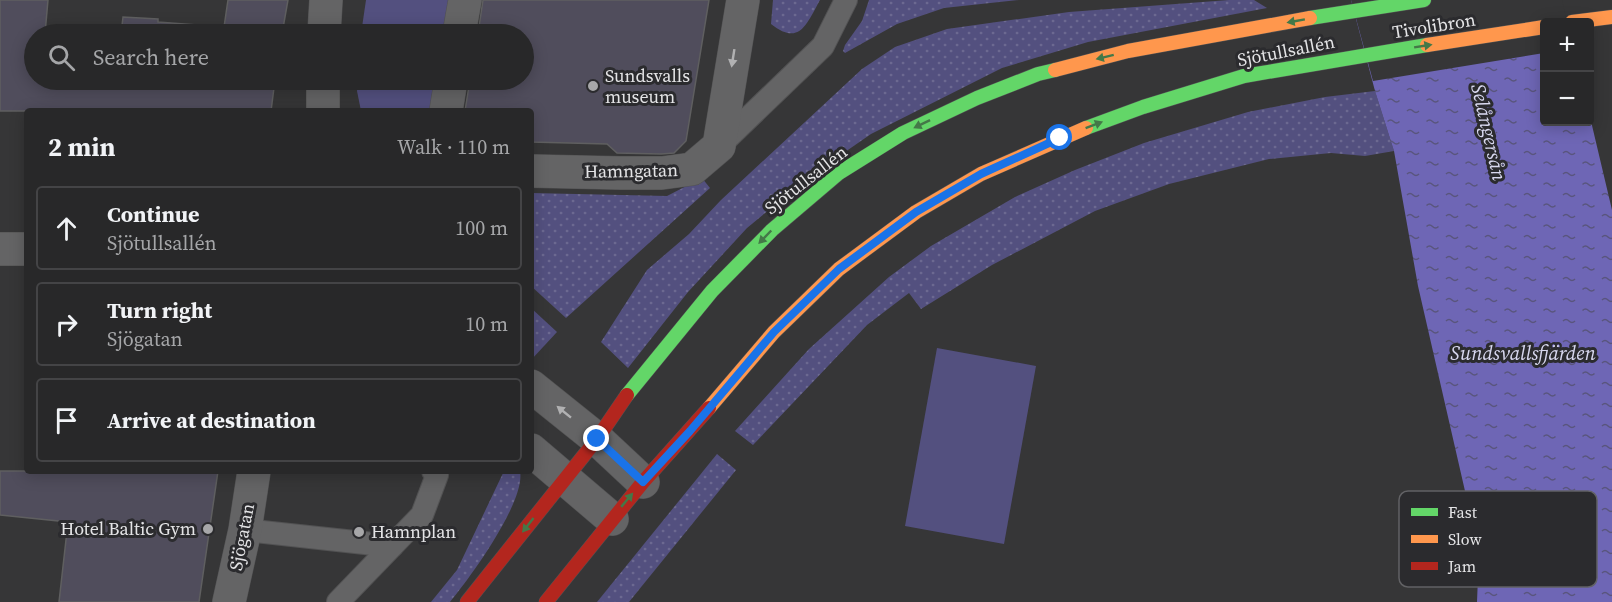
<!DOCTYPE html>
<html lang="en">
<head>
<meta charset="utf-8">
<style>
  :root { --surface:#282829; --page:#343435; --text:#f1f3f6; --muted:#a5a6a8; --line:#444446 }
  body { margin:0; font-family:"Source Serif 4",serif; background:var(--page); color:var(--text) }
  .controls { position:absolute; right:18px; top:18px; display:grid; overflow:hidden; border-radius:6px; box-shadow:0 3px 15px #0003 }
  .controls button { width:54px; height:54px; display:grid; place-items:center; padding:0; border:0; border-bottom:2px solid var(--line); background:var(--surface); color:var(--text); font:30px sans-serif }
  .stop { position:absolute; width:18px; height:18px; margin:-14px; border:4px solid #1a73e8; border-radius:50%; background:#fff }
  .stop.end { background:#1a73e8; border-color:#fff; box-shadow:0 2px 6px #0008 }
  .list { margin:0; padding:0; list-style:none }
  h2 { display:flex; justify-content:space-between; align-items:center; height:78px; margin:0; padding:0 24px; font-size:26px }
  h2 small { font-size:20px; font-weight:400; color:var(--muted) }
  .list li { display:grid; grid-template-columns:39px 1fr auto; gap:18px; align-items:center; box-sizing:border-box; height:84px; margin:0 12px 12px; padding:0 12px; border:2px solid var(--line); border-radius:6px }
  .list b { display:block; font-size:22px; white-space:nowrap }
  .list p { margin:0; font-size:20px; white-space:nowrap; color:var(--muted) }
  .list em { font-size:20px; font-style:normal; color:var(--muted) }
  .icon { flex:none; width:33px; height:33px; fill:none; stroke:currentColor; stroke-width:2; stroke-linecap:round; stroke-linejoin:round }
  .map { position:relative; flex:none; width:1612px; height:602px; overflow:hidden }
  .search { position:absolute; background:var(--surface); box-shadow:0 3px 15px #0003; left:24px; top:24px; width:510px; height:66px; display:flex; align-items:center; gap:15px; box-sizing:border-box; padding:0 21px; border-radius:33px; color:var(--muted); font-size:22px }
  .panel { position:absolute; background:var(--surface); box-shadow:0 3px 15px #0003; left:24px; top:108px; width:510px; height:366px; border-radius:6px }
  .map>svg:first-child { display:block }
</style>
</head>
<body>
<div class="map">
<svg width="1612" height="602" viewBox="0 0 1612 602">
  <defs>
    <pattern id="grass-dots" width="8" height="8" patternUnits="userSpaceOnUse" patternTransform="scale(1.5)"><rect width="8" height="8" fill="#53507f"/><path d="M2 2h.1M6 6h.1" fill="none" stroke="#6c6991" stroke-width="1.8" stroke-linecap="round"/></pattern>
    <pattern id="water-ripples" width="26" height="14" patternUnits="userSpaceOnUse" patternTransform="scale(1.5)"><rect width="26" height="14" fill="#6e66b5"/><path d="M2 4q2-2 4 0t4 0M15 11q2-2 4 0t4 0" fill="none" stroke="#59557d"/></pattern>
  </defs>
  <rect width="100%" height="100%" fill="#363637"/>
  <g fill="url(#grass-dots)">
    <path d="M773,0H820C807,23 800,47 771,24Z"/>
    <polygon points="869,0 1019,0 944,8 897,24 845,53 843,51 845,45 862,21"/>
    <polygon points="1229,0 1254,0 1267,8 1088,42 1002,68 871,134 806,179 747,228 688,292 628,368 601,342 647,270 689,234 721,200 862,69 895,47 947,29 1069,12"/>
    <polygon points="1375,91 1394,151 1365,156 1331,153 1269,159 1169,184 1095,211 992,265 921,309 909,293 867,325 753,445 735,431 809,349 889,277 931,246 1015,197 1075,170 1144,143 1248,112 1325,97"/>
    <polygon points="702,178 710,188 566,318 531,286 531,193 667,196"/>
    <polygon points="531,308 557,332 531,360"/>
    <polygon points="717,454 736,470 629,602 597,602"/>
    <path d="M504,471H520C526,501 470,578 450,602H431L457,570Z"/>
  </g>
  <g fill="#53507f">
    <polygon points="366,0 450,0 444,34 361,34"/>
    <polygon points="358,80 437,80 432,107 428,111 361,111 357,91"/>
    <polygon points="937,348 1036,366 1004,544 905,526"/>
  </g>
  <polygon fill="url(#water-ripples)" points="1351,0 1562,0 1544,22 1544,122 1590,122 1590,117 1612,210 1612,602 1477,602 1479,552 1418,286 1394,151 1375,91"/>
  <polygon fill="#363637" points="1351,0 1562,0 1567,22 1544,22 1544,53 1373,81"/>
  <g fill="#504d5c" stroke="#5f5f60" stroke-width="1.5">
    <polygon points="0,0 48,0 45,34 34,34 34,80 117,86 117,80 275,80 271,111 0,111"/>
    <polygon points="228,0 288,0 282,34 121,34 123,17 158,19 158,22 224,27"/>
    <polygon points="483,0 709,0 686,141 674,153 661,154 617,153 607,144 531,142 531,111 465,111 470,80 524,80 524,34 478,34"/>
    <polygon points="0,471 218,471 199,602 59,602 68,522 0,515"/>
  </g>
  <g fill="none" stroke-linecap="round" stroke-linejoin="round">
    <defs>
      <g id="lane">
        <polyline points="719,146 823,46 846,0"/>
        <polyline points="245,530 392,546"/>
        <polyline points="338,602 422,515 437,475 433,471"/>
      </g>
      <g id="street">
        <polyline points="324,34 326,0"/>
        <polyline points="459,34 465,0"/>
        <polyline points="323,111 323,80"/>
        <polyline points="446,111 451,80"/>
        <polyline points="531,171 621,173 662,173 692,169 719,146 743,0"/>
        <polyline points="0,249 27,249"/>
        <polyline points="531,386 597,439 643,482"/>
        <polyline points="531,450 612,519"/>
        <polyline points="229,602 245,530 254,471"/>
      </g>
      <g id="fast">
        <polyline points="1310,18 1424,0"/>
        <polyline points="1086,128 1143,107 1244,76 1427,45"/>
        <polyline points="627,395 712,291 772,230 839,173 903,133 977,98 1038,74 1055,70"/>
      </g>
      <g id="slow">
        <polyline points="1572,22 1612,17"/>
        <polyline points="1427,45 1544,27"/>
        <polyline points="1055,70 1128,51 1310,18"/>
        <polyline points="709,408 774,332 839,269 916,212 981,174 1086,128"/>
      </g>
      <g id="jam">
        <polyline points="467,602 597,439 627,395"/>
        <polyline points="546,602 643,482 709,408"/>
      </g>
    </defs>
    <use href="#lane" stroke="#525253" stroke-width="24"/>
    <use href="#street" stroke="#525253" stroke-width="34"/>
    <use href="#fast" stroke="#525253" stroke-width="15"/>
    <use href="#slow" stroke="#525253" stroke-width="15"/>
    <use href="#jam" stroke="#525253" stroke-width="15"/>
    <use href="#lane" stroke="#646465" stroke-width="22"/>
    <use href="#street" stroke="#646465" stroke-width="33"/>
    <use href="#fast" stroke="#63d668" stroke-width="14"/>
    <use href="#slow" stroke="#ff974d" stroke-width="14"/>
    <use href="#jam" stroke="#b3261e" stroke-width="14"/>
  </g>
  <defs><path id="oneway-solid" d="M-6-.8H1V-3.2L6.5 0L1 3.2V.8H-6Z" transform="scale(1.5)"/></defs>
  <g fill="#447848">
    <use href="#oneway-solid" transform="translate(1296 21) rotate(170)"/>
    <use href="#oneway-solid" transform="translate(1423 46) rotate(-9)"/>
    <use href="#oneway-solid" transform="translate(1105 57) rotate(166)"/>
    <use href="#oneway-solid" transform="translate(922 124) rotate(154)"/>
    <use href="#oneway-solid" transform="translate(1094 125) rotate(-21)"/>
    <use href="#oneway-solid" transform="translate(765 237) rotate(134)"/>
    <use href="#oneway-solid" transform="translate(627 500) rotate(-50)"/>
    <use href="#oneway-solid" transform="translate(528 525) rotate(128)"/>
  </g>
  <g fill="#b1b1b2">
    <use href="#oneway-solid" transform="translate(733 58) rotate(99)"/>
    <use href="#oneway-solid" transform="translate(564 412) rotate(-141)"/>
  </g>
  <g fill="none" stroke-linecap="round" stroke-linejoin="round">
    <polyline stroke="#1a73e8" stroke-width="8" points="597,439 643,482 690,431 774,332 839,269 916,212 981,174 1060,138"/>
  </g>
  <g fill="#a7a7a9" stroke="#2b2b2e" stroke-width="2">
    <circle cx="593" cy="86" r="6"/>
    <circle cx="208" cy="529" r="6"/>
    <circle cx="359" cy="532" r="6"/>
  </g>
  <g text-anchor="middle" stroke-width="6" stroke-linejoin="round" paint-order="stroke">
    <g font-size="18" fill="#e4e4e6" stroke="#2b2b2e">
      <text transform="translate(1434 26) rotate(-9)" y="6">Tivolibron</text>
      <text transform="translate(1286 51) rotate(-11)" y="6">Sjötullsallén</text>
      <text transform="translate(631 171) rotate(-1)" y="6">Hamngatan</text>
      <text transform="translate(806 180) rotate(-38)" y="6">Sjötullsallén</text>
      <text transform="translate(242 537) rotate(-79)" y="6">Sjögatan</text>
    </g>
    <g font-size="18" fill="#e4e4e6" stroke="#2b2b2e" text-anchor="start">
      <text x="605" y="82">Sundsvalls<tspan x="605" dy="21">museum</tspan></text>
      <text x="196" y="535" text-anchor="end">Hotel Baltic Gym</text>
      <text x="371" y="538">Hamnplan</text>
    </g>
    <g font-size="20" font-style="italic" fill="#d8d8ef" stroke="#2b2b2e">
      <text transform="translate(1489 132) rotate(77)" y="7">Selångersån</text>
      <text x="1523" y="360">Sundsvallsfjärden</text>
    </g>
  </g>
  <rect x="1399" y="491" width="198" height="96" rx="9" fill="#2b2b2e" stroke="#626265" stroke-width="1.5"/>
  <rect x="1411" y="508" width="27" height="8" fill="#63d668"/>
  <rect x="1411" y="535" width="27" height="8" fill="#ff974d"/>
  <rect x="1411" y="562" width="27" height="8" fill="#b3261e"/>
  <g font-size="16" fill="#e4e4e6">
    <text x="1448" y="518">Fast</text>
    <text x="1448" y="545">Slow</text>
    <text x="1448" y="572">Jam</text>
  </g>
</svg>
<div class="controls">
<button>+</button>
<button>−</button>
</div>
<div class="stop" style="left:1060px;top:138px"></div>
<div class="stop end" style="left:597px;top:439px"></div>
<div class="search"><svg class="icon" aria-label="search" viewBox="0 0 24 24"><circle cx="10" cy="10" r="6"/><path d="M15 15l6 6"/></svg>Search here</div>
<section class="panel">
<h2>2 min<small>Walk · 110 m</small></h2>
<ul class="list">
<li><svg class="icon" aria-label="ahead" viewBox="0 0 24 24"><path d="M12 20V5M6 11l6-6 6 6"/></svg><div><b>Continue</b><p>Sjötullsallén</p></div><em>100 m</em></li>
<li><svg class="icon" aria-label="right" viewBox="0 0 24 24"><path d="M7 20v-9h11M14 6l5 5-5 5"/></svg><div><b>Turn right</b><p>Sjögatan</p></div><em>10 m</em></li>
<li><svg class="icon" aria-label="arrive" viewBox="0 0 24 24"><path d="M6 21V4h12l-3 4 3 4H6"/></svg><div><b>Arrive at destination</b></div></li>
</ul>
</section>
</div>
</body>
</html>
